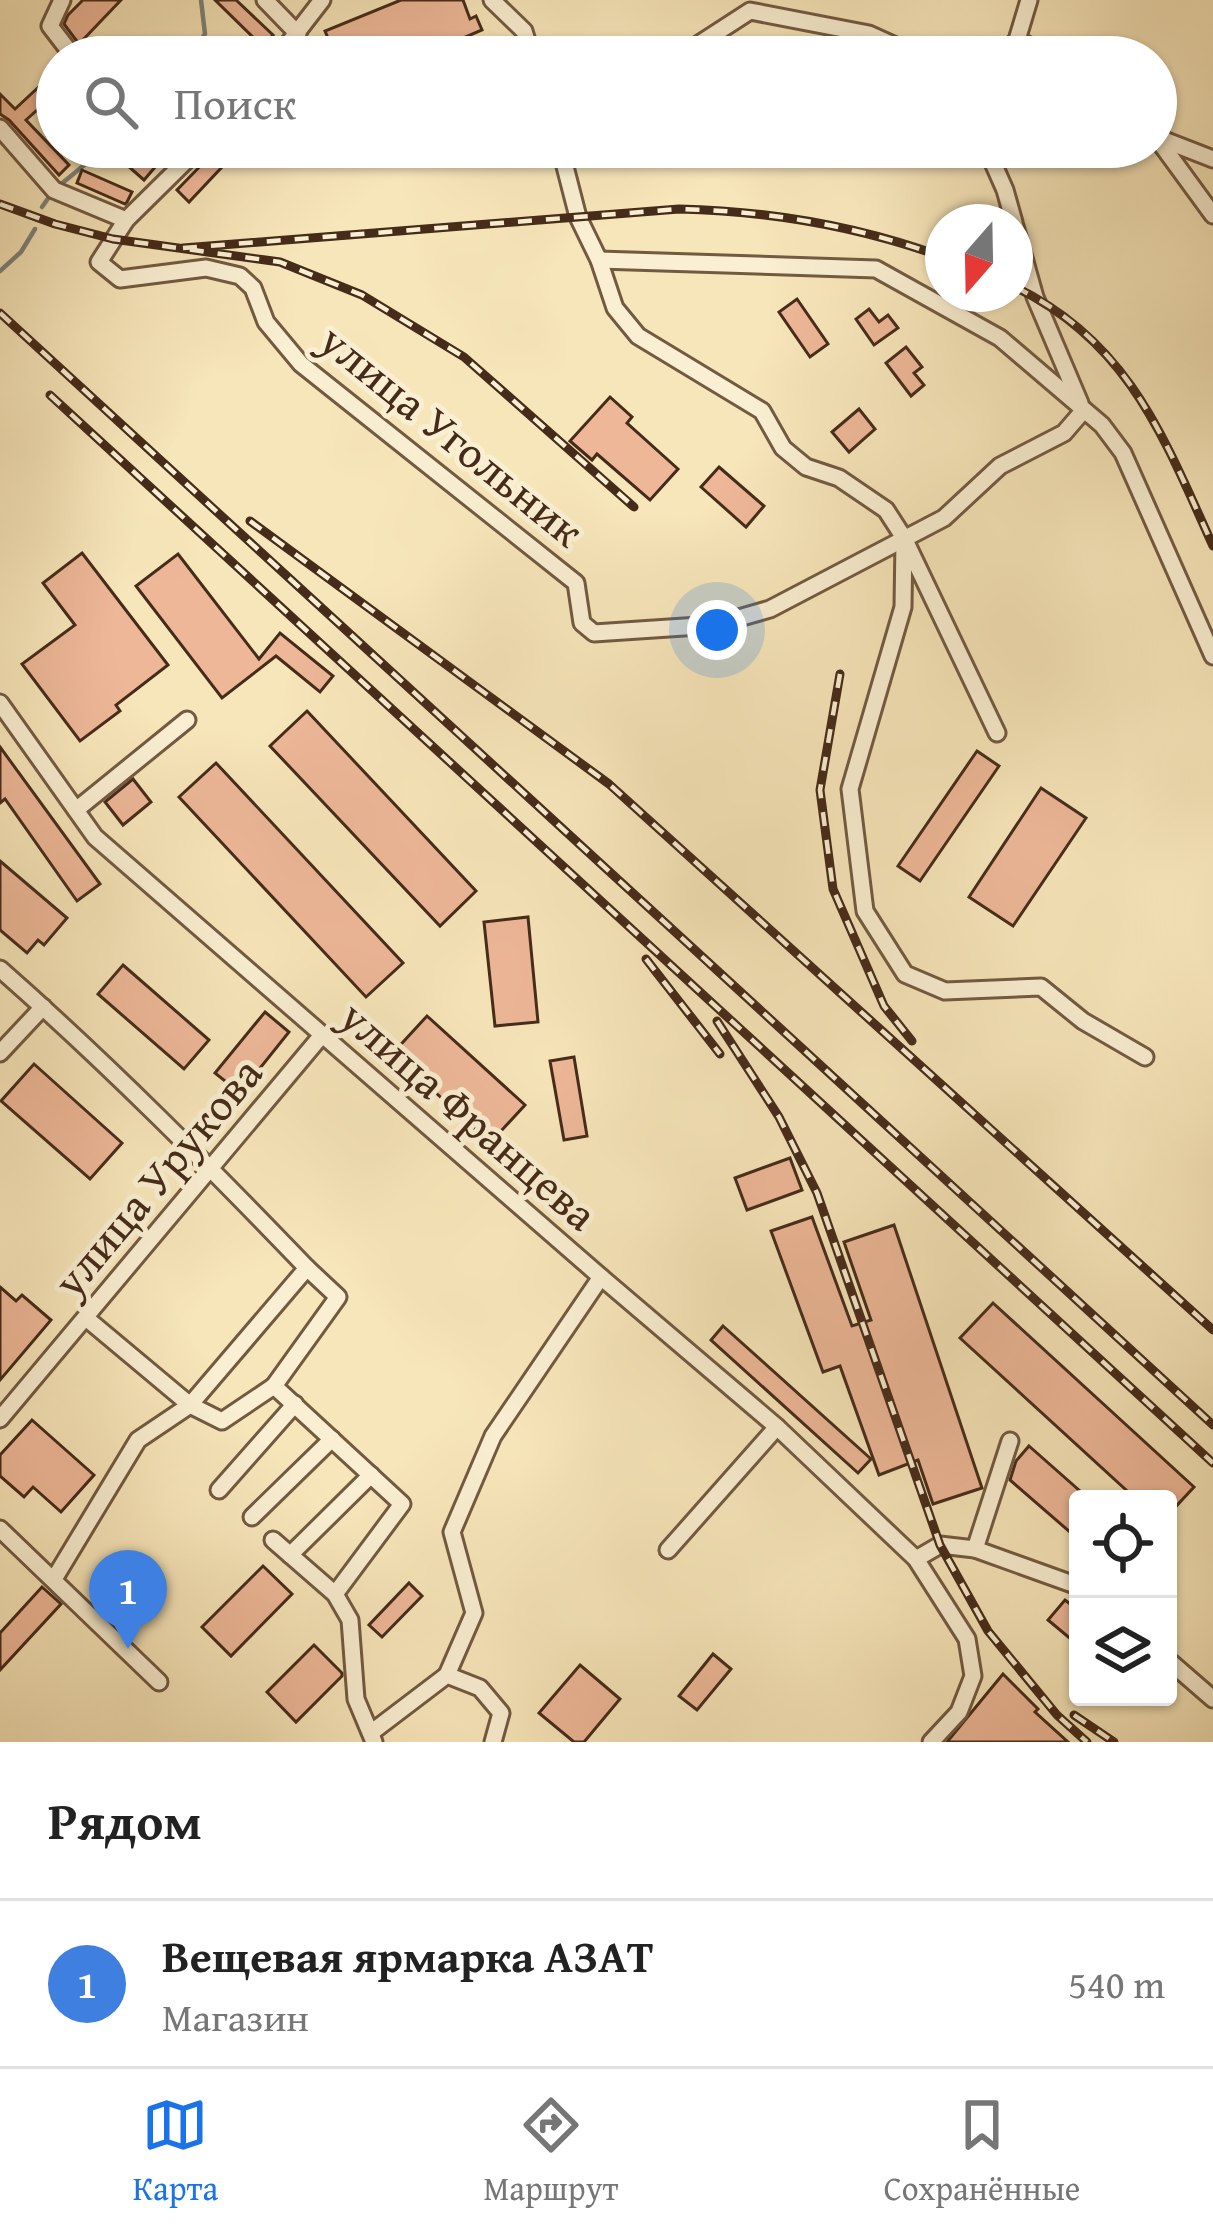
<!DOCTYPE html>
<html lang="ru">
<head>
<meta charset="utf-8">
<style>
  :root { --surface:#fff; --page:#f2f2f2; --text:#222; --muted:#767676; --line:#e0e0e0; --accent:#1a73e8 }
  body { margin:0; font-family:"Gentium Book Plus",serif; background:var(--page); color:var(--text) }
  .controls { position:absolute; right:36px; bottom:36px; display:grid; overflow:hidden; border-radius:12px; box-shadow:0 3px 9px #0004 }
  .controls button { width:108px; height:108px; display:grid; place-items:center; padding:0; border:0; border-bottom:3px solid var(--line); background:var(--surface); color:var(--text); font:60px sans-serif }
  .compass { position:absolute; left:925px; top:204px; width:108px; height:108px; border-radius:50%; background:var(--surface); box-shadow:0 3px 9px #0004; rotate:200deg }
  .you { position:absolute; left:717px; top:630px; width:42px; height:42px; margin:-30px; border:9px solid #fff; border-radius:50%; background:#1a73e8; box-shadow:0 0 0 18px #1a73e833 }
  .badge { display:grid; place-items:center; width:78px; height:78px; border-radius:50%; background:var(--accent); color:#fff; font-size:39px; font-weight:700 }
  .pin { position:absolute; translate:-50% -99px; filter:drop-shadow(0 3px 6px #0008) }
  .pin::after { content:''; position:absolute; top:63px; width:42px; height:36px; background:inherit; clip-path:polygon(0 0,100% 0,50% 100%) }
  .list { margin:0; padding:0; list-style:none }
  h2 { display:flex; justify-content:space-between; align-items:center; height:156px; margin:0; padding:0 48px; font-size:51px }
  h2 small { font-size:39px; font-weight:400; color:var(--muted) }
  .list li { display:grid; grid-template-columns:78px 1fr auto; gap:36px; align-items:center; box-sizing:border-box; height:168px; padding:0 48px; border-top:3px solid var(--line) }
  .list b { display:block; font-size:45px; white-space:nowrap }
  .list p { margin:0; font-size:39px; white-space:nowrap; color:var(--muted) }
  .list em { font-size:39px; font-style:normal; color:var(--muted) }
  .icon { flex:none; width:66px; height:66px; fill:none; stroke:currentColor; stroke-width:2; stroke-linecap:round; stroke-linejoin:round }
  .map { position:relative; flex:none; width:1213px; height:1742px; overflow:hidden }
  .search { position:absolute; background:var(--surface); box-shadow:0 3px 9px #0004; left:36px; right:36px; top:36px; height:132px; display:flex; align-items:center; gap:30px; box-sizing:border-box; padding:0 42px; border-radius:66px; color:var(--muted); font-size:45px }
  .sheet { height:324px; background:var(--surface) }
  nav { display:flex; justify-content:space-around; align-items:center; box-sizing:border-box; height:168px; border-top:3px solid var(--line); background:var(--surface); font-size:33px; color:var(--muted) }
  nav a { display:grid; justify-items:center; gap:6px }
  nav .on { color:var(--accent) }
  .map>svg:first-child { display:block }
</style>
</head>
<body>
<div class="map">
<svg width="1213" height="1742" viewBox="0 0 1213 1742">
  <rect width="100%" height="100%" fill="#f7e6ba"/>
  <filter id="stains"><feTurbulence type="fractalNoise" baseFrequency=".00167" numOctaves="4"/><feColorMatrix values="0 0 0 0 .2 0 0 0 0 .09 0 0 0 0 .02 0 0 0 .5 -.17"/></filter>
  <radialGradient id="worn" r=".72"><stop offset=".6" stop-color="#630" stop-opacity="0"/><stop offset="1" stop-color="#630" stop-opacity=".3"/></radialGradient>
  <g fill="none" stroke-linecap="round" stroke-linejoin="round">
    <g stroke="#7c837a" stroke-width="4.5">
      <polyline points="189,57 205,34 201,0"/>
      <polyline points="42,207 54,190 106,147"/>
      <polyline points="0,271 21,252 35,229"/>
    </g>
  </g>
  <g fill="#eeb898" stroke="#452b19" stroke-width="3">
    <polygon points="83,0 121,0 79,44 64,24 68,15"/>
    <polygon points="215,0 236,0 273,35 262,46"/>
    <polygon points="401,0 463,0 470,19 476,16 482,30 419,57 336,57 325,31"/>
    <polygon points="57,70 57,92 26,120 69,165 59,175 9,120 0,114 0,94 15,109"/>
    <polygon points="131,147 161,147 167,153 144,180 120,159"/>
    <polygon points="210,156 222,167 189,202 177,190"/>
    <polygon points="82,170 132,192 127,202 125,204 77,183"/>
    <polygon points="797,299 828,344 810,357 779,312"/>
    <polygon points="869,309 879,322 888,315 898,328 874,345 856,319"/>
    <polygon points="906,347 922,367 914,373 924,385 911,396 886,363"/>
    <polygon points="610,397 632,417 627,423 678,469 650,500 597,454 592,460 570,441"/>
    <polygon points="859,409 875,429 849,452 832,432"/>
    <polygon points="719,467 764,506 746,527 701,487"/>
    <polygon points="82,553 168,665 116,705 120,711 80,741 22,664 75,625 43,583"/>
    <polygon points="178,554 259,659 280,633 333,676 320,692 276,656 222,698 136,586"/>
    <polygon points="307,711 476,891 440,926 270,746"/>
    <polygon points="0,747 100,884 77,901 5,799 0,803"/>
    <polygon points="977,751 999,766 920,881 898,866"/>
    <polygon points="216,763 403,963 366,997 179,797"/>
    <polygon points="133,779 151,802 123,825 105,802"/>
    <polygon points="1041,788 1086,818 1013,926 969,897"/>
    <polygon points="0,861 67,918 44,945 38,940 27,953 0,930"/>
    <polygon points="528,917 538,1022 495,1026 484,922"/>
    <polygon points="123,965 209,1040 184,1069 98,994"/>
    <polygon points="265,1012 289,1032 240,1093 215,1073"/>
    <polygon points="427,1016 525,1105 490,1143 393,1053"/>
    <polygon points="574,1057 587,1136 564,1140 550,1061"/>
    <polygon points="34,1064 122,1143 90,1179 1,1101"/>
    <polygon points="790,1158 802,1190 747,1210 735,1178"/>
    <polygon points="812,1217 852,1326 871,1320 844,1242 894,1225 982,1488 933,1504 918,1460 879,1475 840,1366 823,1372 771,1231"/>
    <polygon points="0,1287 16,1301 22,1295 51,1320 0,1380"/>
    <polygon points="993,1303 1194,1487 1168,1515 1168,1499 1136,1499 960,1338"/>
    <polygon points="723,1326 871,1459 858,1473 711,1340"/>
    <polygon points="32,1420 94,1475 61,1512 33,1487 24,1497 0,1476 0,1455"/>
    <polygon points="1029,1446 1089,1499 1078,1499 1078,1539 1010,1480 1016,1461"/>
    <polygon points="263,1566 292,1594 231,1656 202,1627"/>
    <polygon points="409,1583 422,1596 382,1637 369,1625"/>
    <polygon points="42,1587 61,1604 0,1670 0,1633"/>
    <polygon points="1065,1600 1078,1610 1078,1645 1048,1620"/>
    <polygon points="314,1645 342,1673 342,1676 296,1722 267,1692"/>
    <polygon points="713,1654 731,1669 697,1710 679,1696"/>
    <polygon points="580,1665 620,1699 584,1742 574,1742 539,1713"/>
    <polygon points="1003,1674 1038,1709 1035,1712 1068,1742 947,1742"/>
  </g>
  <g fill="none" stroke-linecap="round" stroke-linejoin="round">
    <defs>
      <g id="minor">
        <polyline points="62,0 50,26 73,56 79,57"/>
        <polyline points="265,0 298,34"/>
        <polyline points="492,0 524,31 532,57"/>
        <polyline points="1017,40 1052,57"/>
        <polyline points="278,57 322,0"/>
        <polyline points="679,57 750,11 869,34 920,57"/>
        <polyline points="1002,57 1017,40 1029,0"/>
        <polyline points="0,128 54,190 126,220"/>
        <polyline points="1156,137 1213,215"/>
        <polyline points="1159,138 1213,159"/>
        <polyline points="200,147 126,220 99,262 120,279 206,268 240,276 253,288 266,322 301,364 576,583 582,623 594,633 714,625 770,609 944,518 1000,466 1064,433 1083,411"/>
        <polyline points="560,147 578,217 599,260 615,308 638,336 762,411 783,448 806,467 839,478 886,510 904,538 997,733"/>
        <polyline points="986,147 1005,190 1014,222"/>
        <polyline points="1015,226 1035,297 1080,403"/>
        <polyline points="599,260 876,269 1000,338 1102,425 1123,453 1213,656"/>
        <polyline points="904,541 903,607 850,789 865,911 905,974 945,991 1041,987 1083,1021 1145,1057"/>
        <polyline points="0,703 95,837 601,1277 777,1427 916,1559 967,1639 973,1676 959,1712 931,1742"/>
        <polyline points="76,810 187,720"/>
        <path d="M0,969C107,1063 208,1165 307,1268L190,1405L222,1421L274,1386L402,1504L335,1594"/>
        <polyline points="0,1053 43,1007"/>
        <polyline points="274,1386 338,1297 307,1268"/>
        <polyline points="0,1419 322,1035"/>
        <polyline points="219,1490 295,1404"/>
        <polyline points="252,1517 332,1439"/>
        <polyline points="0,1529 159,1682"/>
        <polyline points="273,1540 335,1594 350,1620 356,1699 374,1742"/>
        <polyline points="975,1549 1010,1441"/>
        <polyline points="668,1550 777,1427"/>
        <polyline points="290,1555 371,1475"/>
        <polyline points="916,1559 940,1545 975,1549 1078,1586"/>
        <polyline points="54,1579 138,1440 190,1405 86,1318"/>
        <polyline points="1168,1660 1213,1699"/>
        <polyline points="447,1675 474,1613 452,1532 493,1436 601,1277"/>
        <polyline points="372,1732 447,1675 480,1688 501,1713 493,1742"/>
      </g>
    </defs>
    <use href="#minor" stroke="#725a41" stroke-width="21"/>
    <use href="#minor" stroke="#faefd2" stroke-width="15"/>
    <defs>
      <g id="rail">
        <polyline points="0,204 55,224 113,239 280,262 362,295 464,357 634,507"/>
        <path d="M183,248L679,209C770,211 858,226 943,257"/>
        <path d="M1015,287C1129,342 1164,438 1213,546"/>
        <polyline points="0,313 1213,1425"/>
        <polyline points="50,395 1213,1463"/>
        <polyline points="250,521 609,784 1213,1330"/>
        <polyline points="840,674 820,790 833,889 884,1006 912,1041"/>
        <polyline points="646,959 720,1054"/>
        <polyline points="717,1021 779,1117 817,1193 940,1545 988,1631 1057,1715 1087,1742"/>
        <polyline points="1074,1715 1114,1742"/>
      </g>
    </defs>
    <use href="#rail" stroke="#452b19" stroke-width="9"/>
    <use href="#rail" stroke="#faefd2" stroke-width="4.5" stroke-dasharray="14" stroke-linecap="butt"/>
  </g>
  <g text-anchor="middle" stroke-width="10" stroke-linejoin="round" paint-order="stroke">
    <g font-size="45" fill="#452b19" stroke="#faefd2">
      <text transform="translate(452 435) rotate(39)" y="16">улица Угольник</text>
      <text transform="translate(469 1115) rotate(41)" y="16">улица Францева</text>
      <text transform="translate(157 1177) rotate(-50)" y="16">улица Урукова</text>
    </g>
  </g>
  <rect width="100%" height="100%" filter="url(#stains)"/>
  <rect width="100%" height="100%" fill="url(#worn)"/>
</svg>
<div class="controls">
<button><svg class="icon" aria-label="locate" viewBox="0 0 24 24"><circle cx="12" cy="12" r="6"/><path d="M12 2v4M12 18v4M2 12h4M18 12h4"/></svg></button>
<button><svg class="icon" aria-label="layers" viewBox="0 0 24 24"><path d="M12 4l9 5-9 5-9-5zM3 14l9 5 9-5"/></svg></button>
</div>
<svg class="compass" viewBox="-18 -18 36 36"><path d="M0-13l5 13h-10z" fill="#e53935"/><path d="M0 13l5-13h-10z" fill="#767676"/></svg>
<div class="you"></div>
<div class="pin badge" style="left:128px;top:1649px;background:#3f7fe0">1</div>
<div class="search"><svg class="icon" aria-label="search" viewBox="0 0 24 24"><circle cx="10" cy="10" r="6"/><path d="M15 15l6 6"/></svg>Поиск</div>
</div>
<section class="sheet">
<h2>Рядом<small></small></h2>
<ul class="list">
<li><span class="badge" style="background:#3f7fe0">1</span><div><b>Вещевая ярмарка АЗАТ</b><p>Магазин</p></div><em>540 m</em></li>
</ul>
</section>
<nav>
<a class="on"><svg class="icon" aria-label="map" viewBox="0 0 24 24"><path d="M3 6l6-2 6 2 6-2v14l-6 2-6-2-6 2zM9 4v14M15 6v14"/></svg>Карта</a>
<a><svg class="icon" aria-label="directions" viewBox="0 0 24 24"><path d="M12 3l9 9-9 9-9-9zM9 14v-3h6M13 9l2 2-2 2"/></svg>Маршрут</a>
<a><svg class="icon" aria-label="saved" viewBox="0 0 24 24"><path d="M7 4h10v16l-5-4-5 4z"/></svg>Сохранённые</a>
</nav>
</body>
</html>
